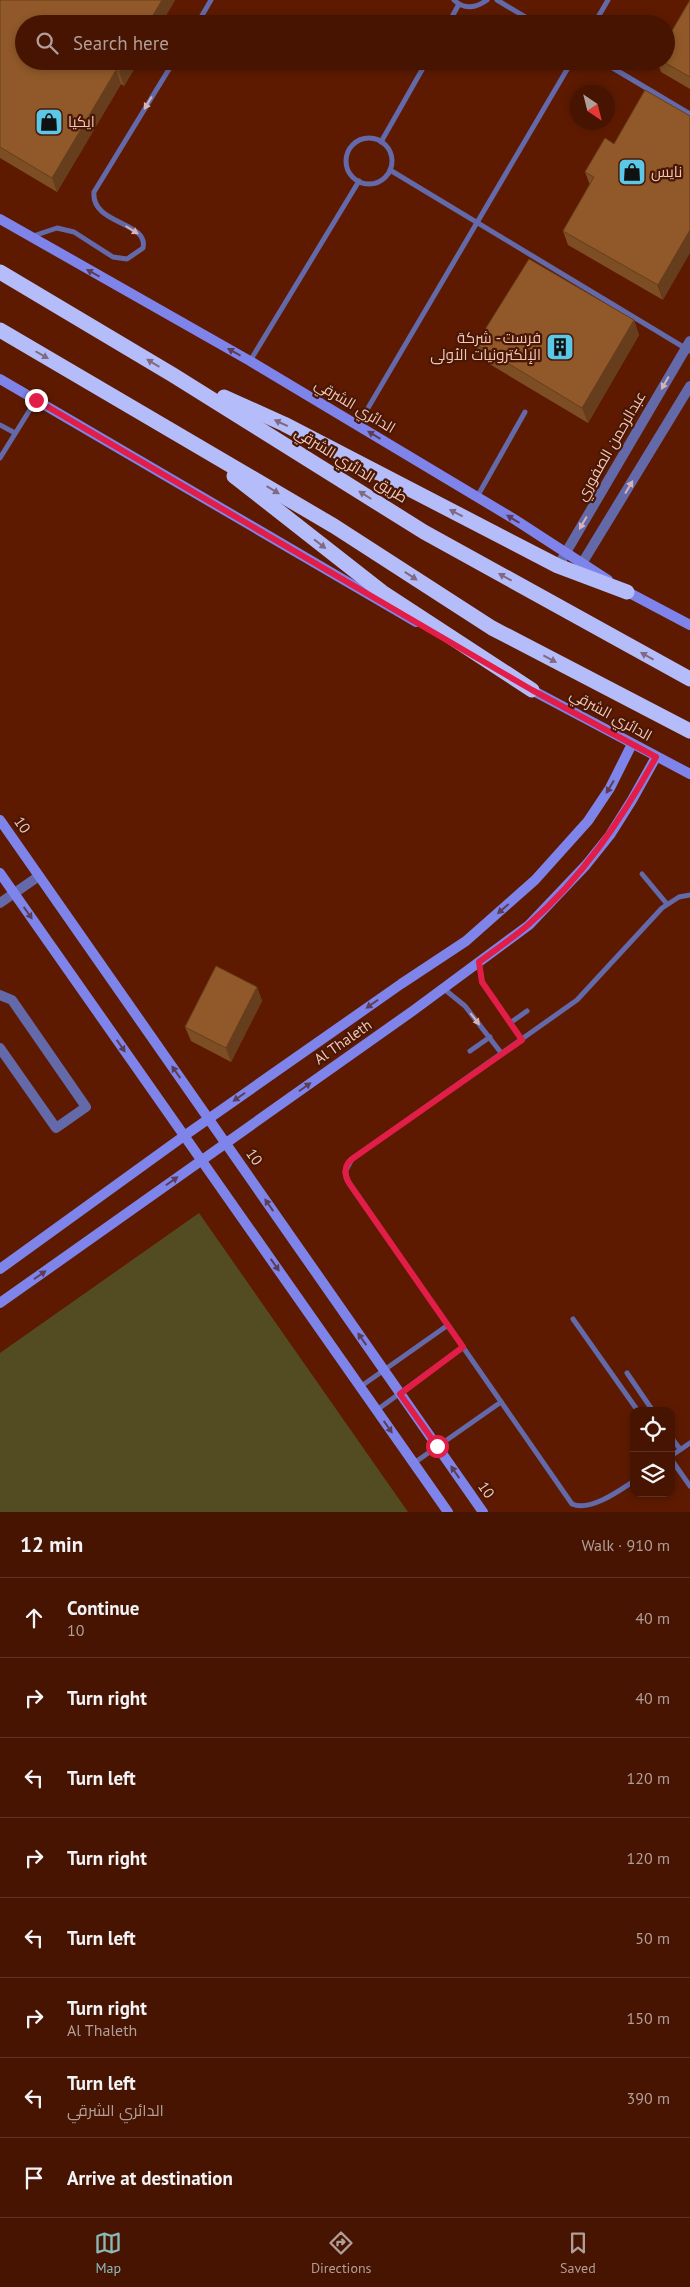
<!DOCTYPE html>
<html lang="en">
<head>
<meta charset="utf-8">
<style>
  :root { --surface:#461401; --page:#502110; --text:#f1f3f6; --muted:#b09e99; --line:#5e3323; --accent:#8bbbb9 }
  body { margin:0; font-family:"PT Sans",Cairo,sans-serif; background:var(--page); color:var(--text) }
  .controls { position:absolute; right:15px; bottom:15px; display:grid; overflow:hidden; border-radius:10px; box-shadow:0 2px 8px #0003 }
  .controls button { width:45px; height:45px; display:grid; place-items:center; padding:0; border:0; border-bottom:1px solid var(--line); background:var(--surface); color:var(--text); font:25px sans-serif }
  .compass { position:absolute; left:570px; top:85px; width:45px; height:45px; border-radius:50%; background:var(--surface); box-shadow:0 2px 8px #0003; rotate:145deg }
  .stop { position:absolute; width:15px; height:15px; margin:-11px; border:4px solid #e11d48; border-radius:50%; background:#fff }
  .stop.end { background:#e11d48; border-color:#fff; box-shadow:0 1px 5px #0008 }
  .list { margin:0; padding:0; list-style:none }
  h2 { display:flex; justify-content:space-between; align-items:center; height:65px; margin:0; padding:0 20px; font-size:21px }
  h2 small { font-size:16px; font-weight:400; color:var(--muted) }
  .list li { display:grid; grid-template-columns:32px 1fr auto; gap:15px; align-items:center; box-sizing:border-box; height:80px; padding:0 20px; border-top:1px solid var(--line) }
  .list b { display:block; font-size:19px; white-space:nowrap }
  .list p { margin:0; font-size:16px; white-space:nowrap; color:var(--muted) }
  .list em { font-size:16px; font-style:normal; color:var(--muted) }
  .icon { flex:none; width:28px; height:28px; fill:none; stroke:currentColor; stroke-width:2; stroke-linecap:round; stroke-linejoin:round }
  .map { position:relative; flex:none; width:690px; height:1512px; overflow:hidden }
  .search { position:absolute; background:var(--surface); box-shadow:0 2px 8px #0003; left:15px; right:15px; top:15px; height:55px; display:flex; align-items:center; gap:12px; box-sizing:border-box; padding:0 18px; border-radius:28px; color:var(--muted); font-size:19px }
  .sheet { height:705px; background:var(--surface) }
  nav { display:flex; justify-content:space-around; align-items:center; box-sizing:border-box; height:70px; border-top:1px solid var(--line); background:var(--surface); font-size:14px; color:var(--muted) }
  nav a { display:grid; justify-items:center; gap:2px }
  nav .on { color:var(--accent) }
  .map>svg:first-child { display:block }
</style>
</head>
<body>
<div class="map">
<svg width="690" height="1512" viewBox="0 0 690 1512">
  <rect width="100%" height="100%" fill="#5d1a01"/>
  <polygon fill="#534c22" points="199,1213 408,1512 0,1512 0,1353"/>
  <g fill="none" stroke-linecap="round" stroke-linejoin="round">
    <g stroke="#6369a9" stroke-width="5">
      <path d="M454,0C464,10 476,8 487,0"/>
      <polyline points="497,0 537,24"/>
      <polyline points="197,24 211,0"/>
      <polyline points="448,24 459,4"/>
      <polyline points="594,24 608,0"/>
      <polyline points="601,61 690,114"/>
      <circle cx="369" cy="161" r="23"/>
      <polyline points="381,142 427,61"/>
      <polyline points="390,170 690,351"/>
      <path d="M33,236L57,228L74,232L113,257L127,259L143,248C149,221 91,225 94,192L174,61"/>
      <polyline points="250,361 359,181"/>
      <polyline points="0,425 15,433"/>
      <polyline points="358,425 572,61"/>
      <polyline points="0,458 36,400"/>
      <polyline points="477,497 525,412"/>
      <polyline points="642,874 667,904"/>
      <polyline points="479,962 482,982 522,1040"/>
      <polyline points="444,989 465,1006 502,1054"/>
      <polyline points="510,1023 527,1011"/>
      <polyline points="470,1051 490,1037"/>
      <polyline points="573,1319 638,1411"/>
      <polyline points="627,1373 653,1411"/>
      <polyline points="360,1387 448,1325"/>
      <polyline points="377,1410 463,1347"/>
      <polyline points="671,1437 680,1449"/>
      <polyline points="671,1456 690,1443"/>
      <polyline points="671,1459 690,1486"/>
      <polyline points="414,1463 501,1402"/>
      <path d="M634,1481C619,1491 590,1512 572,1504L349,1183L345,1172L352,1159L577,1000L662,908L679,897L690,895"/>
    </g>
    <g stroke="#6369a9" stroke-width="10">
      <polyline points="558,566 690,341"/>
      <polyline points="578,570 690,386"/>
      <polyline points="0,903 39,876"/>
      <polyline points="0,995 12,1000 86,1107 56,1128 0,1048"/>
    </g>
    <g stroke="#7e84ea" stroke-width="10">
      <polyline points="0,219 250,361 514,519 608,580"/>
      <polyline points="0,379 416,622"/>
      <polyline points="622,589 690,625"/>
      <polyline points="528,688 690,774"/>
      <polyline points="0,820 483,1512"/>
      <polyline points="0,873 448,1512"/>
      <polyline points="0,1269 184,1136 401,984 466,941 535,880 588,821 610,788 632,744"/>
      <polyline points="0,1303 414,1010 529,925 586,865 610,835 632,800 656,757"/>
    </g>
    <g stroke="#b4bcfa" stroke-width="15">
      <polyline points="0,272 173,375 424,532 690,679"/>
      <polyline points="0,330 334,526 492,628 690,731"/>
      <polyline points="224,397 284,424 558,566 627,592"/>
      <polyline points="234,476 382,592 532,690"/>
    </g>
  </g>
  <g fill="#7d4d23">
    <polygon points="0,0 175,0 161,24 24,24 139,61 124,86 121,84 57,192 0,158"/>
    <polygon points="690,0 690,89 661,72 657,61 666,61"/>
    <polygon points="605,138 663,300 568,245 563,231 590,185 585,172"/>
    <polygon points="634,320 639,335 588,423 481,359 476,344"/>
    <polygon points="257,987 262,1001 231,1062 191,1041 185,1027"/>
  </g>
  <g fill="#663e1d">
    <polygon points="162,0 175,0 161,24 148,24"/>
    <polygon points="125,61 139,61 124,86 119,72"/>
    <polygon points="116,70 121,84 57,192 52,178"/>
    <polygon points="690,230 690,253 663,300 658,285"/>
    <polygon points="634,320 639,335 588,423 582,408"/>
    <polygon points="257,987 262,1001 231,1062 226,1048"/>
  </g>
  <g fill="#915929" stroke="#663e1d">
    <polygon points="0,0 162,0 148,24 24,24 24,61 125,61 119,72 116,70 52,178 0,147"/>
    <polygon points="690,0 690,77 662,61 666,61 666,41"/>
    <polygon points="645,90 690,116 690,230 658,285 563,231 594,177 585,172 605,138 614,144"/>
    <polygon points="529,259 634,320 582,408 476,344"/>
    <polygon points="216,966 257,987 226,1048 185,1027"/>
  </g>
  <defs><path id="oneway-solid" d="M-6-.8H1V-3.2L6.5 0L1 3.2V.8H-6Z" transform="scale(1.25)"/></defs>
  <g fill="#d5b4b6">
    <use href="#oneway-solid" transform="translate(148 103) rotate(121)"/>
    <use href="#oneway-solid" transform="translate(132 230) rotate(32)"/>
    <use href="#oneway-solid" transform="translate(665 383) rotate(120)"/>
    <use href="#oneway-solid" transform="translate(629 487) rotate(-59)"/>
    <use href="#oneway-solid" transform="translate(583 523) rotate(120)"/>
    <use href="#oneway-solid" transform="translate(475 1019) rotate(52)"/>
  </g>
  <g fill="#5c3d55">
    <use href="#oneway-solid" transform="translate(93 273) rotate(-151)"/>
    <use href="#oneway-solid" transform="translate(234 352) rotate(-151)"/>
    <use href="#oneway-solid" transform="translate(374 435) rotate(-149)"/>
    <use href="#oneway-solid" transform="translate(513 519) rotate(-149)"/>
    <use href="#oneway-solid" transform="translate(610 787) rotate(121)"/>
    <use href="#oneway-solid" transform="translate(503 909) rotate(139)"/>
    <use href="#oneway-solid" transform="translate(28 913) rotate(55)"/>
    <use href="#oneway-solid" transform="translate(372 1004) rotate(145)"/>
    <use href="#oneway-solid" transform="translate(121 1046) rotate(55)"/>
    <use href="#oneway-solid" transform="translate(176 1072) rotate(-125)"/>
    <use href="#oneway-solid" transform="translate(305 1087) rotate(-35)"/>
    <use href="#oneway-solid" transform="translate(239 1097) rotate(145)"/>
    <use href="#oneway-solid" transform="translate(172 1181) rotate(-35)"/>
    <use href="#oneway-solid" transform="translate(269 1205) rotate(-125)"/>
    <use href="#oneway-solid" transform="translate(275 1265) rotate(55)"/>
    <use href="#oneway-solid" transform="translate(40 1275) rotate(-35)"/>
    <use href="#oneway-solid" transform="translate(362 1339) rotate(-125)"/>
    <use href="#oneway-solid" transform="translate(388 1427) rotate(55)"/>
    <use href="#oneway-solid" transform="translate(455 1472) rotate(-125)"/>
  </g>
  <g fill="#7f6a80">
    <use href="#oneway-solid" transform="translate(42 355) rotate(30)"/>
    <use href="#oneway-solid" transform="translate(153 363) rotate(-149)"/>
    <use href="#oneway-solid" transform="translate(281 423) rotate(-155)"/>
    <use href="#oneway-solid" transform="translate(273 490) rotate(31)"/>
    <use href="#oneway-solid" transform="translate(365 495) rotate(-148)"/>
    <use href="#oneway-solid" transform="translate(456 513) rotate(-153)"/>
    <use href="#oneway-solid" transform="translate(320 544) rotate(38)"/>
    <use href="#oneway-solid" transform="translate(411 576) rotate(33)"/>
    <use href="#oneway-solid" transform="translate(505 577) rotate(-151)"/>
    <use href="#oneway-solid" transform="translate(647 656) rotate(-151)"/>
    <use href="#oneway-solid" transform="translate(550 659) rotate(28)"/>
  </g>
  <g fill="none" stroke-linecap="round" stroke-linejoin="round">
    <path stroke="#e11d48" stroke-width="6" d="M36,400L532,690L656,757C622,819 582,878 528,925C513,938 495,950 479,962L482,982L522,1040L352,1159C344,1165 344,1175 349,1183L463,1347L400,1394L437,1446"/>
  </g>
  <defs>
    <symbol id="shop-square" viewBox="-11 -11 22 22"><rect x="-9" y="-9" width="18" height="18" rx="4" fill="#5ac8e6" stroke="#4a1705"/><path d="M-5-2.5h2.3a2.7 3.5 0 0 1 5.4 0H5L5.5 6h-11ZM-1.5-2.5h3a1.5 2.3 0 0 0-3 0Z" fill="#111"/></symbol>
    <symbol id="building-square" viewBox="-11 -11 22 22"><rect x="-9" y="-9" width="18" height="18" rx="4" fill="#5ac8e6" stroke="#4a1705"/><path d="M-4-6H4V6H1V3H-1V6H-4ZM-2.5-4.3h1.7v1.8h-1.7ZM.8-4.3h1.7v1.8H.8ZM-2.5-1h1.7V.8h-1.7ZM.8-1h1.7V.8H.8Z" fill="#111"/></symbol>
  </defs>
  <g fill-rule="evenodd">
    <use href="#shop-square" x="33" y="106" width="32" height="32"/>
    <use href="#shop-square" x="616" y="156" width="32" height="32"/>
    <use href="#building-square" x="544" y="331" width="32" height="32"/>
  </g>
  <g text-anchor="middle" stroke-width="4.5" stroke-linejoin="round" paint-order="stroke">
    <g font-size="15" fill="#f1c7b9" stroke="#4a1705" text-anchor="start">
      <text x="68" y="127">ايكيا</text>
      <text x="651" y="177">نايس</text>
      <text x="541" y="343" text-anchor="end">فرست - شركة<tspan x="541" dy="17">الإلكترونيات الأولى</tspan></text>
    </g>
    <g font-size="15" fill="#f1c7b9" stroke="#4a1705">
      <text transform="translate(355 406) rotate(31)" y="5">الدائري الشرقي</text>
      <text transform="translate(611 446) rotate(-60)" y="5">عبدالرحمن الصفوري</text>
      <text transform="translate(351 465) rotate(32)" y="5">طريق الدائري الشرقي</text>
      <text transform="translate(611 715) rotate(29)" y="5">الدائري الشرقي</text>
      <text transform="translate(22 825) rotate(55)" y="5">10</text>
      <text transform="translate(343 1042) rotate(-35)" y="5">Al Thaleth</text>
      <text transform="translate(254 1157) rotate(55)" y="5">10</text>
      <text transform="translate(486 1490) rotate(55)" y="5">10</text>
    </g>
  </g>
</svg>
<div class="controls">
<button><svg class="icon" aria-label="locate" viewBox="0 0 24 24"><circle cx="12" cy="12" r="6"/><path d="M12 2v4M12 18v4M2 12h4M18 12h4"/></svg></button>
<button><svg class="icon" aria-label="layers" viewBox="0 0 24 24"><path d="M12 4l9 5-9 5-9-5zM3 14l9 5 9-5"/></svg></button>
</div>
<svg class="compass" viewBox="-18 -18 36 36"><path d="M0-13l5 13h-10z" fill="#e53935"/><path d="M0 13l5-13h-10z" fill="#b09e99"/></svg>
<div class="stop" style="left:437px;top:1446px"></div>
<div class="stop end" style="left:36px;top:400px"></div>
<div class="search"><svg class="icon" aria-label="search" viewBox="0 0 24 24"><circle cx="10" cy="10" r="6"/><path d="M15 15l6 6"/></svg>Search here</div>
</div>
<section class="sheet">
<h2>12 min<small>Walk · 910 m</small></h2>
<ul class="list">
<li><svg class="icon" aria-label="ahead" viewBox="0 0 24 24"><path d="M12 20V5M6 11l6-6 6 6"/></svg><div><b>Continue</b><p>10</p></div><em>40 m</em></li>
<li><svg class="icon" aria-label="right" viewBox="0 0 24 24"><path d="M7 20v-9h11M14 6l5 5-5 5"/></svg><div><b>Turn right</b></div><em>40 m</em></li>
<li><svg class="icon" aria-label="left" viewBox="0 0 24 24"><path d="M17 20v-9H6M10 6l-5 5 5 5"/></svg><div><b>Turn left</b></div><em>120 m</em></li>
<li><svg class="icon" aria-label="right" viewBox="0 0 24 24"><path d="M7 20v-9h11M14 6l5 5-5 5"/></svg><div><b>Turn right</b></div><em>120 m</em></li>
<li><svg class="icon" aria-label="left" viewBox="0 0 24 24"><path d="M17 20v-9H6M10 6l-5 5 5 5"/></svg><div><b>Turn left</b></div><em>50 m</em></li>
<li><svg class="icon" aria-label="right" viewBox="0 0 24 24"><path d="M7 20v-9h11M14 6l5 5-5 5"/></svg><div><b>Turn right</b><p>Al Thaleth</p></div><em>150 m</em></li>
<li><svg class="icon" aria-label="left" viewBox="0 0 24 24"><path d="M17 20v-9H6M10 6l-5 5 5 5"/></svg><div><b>Turn left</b><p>الدائري الشرقي</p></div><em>390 m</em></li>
<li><svg class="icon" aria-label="arrive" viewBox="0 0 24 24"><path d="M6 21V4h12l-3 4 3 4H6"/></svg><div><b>Arrive at destination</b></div></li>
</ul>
</section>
<nav>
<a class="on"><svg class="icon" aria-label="map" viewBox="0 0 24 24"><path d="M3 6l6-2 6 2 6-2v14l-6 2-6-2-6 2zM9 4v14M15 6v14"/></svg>Map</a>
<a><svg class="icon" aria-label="directions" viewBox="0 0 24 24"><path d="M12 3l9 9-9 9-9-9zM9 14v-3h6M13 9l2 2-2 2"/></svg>Directions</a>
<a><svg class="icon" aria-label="saved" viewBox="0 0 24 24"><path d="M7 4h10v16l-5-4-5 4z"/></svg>Saved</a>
</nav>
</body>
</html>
